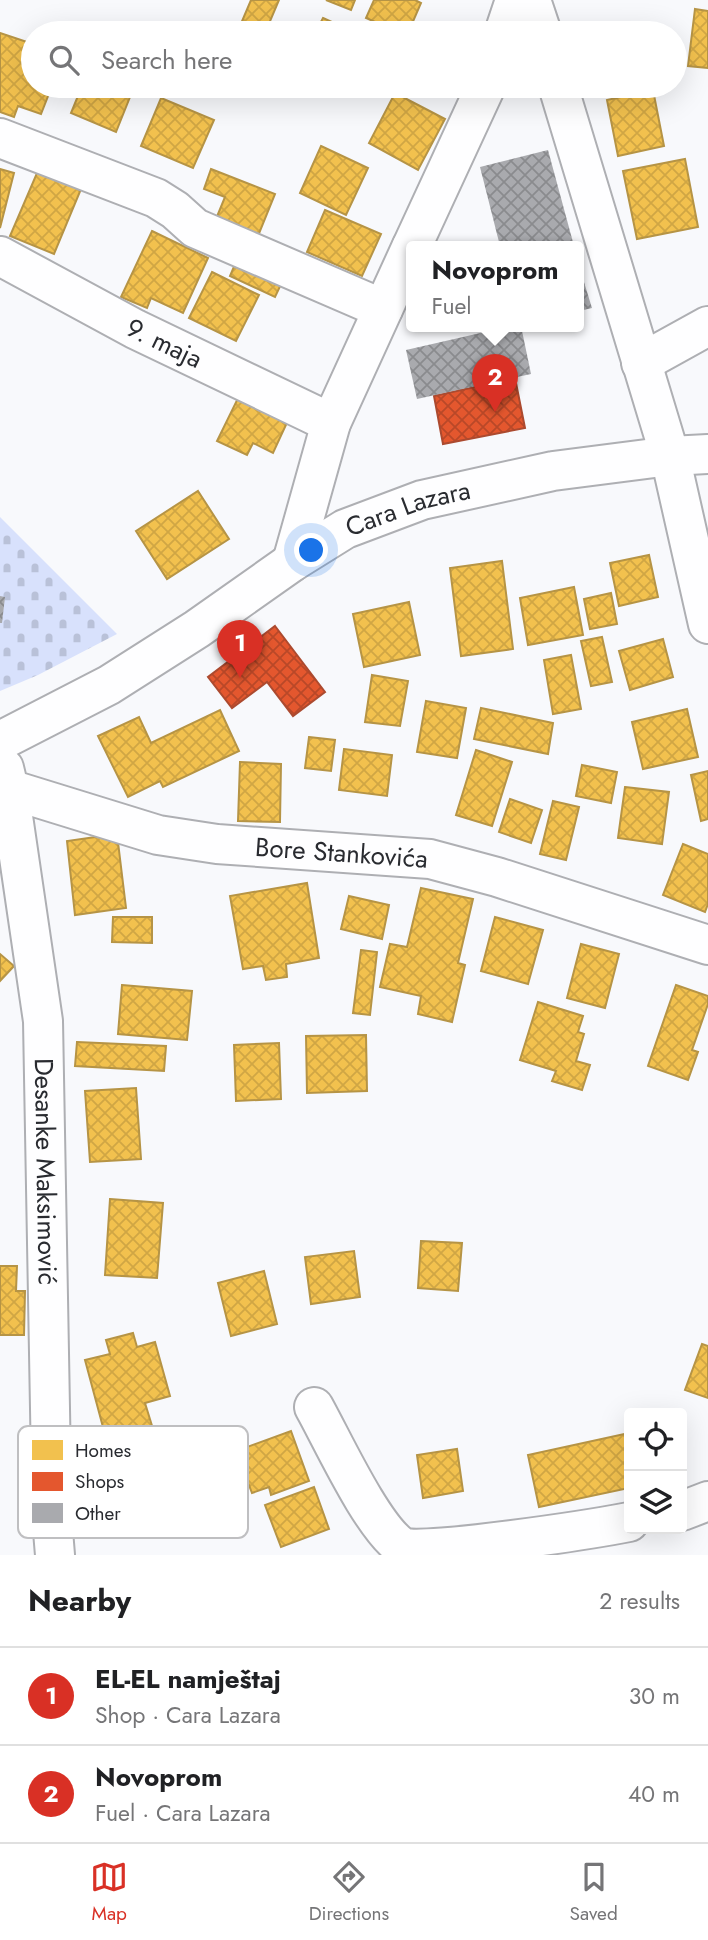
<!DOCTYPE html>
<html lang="en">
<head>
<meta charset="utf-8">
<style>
  :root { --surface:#fff; --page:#f6f6f6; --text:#202124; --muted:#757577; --line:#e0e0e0; --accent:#d93025 }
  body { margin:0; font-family:Jost,sans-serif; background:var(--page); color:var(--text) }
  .controls { position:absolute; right:21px; bottom:21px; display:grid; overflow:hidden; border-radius:7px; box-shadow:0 7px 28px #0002 }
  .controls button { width:63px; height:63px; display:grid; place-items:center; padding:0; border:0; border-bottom:2px solid var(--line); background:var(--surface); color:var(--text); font:35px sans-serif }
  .you { position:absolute; left:312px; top:551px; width:24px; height:24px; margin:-18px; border:5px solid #fff; border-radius:50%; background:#1a73e8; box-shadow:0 0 0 10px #1a73e833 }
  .badge { display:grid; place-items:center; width:46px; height:46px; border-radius:50%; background:var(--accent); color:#fff; font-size:23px; font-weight:700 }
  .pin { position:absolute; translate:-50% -58px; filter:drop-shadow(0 2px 4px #0008) }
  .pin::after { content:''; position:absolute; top:37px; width:24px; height:21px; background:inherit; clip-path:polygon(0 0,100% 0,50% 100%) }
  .popup { position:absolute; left:406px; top:241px; width:178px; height:91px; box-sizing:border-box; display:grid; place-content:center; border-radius:7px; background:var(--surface); filter:drop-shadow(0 2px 5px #0005); font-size:23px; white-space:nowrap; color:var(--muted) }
  .popup b { font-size:26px; color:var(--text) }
  .popup::after { content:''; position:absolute; left:50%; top:100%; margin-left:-14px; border:14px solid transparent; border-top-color:var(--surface) }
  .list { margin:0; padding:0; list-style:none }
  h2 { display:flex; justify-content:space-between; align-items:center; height:91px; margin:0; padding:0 28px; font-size:30px }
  h2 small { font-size:23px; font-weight:400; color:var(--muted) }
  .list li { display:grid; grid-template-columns:46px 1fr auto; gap:21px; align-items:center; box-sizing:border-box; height:98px; padding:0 28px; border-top:2px solid var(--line) }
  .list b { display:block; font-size:26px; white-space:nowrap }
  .list p { margin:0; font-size:23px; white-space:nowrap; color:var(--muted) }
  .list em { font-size:23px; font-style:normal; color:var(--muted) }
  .icon { flex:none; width:38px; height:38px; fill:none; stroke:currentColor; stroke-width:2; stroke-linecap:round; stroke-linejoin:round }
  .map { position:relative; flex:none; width:708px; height:1555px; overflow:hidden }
  .search { position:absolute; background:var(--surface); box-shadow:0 7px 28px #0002; left:21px; right:21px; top:21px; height:77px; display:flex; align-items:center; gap:18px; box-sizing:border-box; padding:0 24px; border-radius:38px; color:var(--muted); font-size:26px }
  .sheet { height:287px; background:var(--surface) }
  nav { display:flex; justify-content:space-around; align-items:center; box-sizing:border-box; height:98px; border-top:2px solid var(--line); background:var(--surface); font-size:19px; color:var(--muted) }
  nav a { display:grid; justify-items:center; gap:4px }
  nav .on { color:var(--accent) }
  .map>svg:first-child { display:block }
</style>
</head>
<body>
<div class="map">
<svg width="708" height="1555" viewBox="0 0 708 1555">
  <defs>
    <pattern id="cemetery-stones" width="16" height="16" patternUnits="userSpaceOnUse" patternTransform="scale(1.75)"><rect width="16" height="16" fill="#d8e1fc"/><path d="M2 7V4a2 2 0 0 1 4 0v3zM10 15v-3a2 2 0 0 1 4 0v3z" fill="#b9c1d8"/></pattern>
    <pattern id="homes-cross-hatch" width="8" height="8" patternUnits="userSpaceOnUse" patternTransform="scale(1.75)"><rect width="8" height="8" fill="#f2c14e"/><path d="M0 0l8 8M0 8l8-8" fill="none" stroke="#d0a644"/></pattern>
    <pattern id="shops-cross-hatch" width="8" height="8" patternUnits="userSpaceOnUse" patternTransform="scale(1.75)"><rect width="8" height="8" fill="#e4572e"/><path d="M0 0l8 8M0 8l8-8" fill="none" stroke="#b94828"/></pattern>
    <pattern id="building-cross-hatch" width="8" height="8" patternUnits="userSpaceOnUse" patternTransform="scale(1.75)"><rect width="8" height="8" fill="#a9aaae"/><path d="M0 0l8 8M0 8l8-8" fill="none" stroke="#8a8b8e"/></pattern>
  </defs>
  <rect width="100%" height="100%" fill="#f8f9fc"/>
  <polygon fill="url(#cemetery-stones)" points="0,517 117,634 38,675 0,691"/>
  <g fill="url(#homes-cross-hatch)" stroke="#b69445" stroke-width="2">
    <polygon points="251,0 279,0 265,33 237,33"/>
    <polygon points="326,0 355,0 351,10"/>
    <polygon points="374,0 415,0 421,3 408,33 400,33 366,18"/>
    <polygon points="695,9 708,11 708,68 688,66"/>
    <polygon points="323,18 356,33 315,33"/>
    <polygon points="654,26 654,33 598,33 598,30"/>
    <polygon points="0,33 33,44 33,86 52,86 41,114 18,106 14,117 0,112"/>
    <polygon points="82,86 134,87 116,132 71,113"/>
    <polygon points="653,90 664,146 618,156 607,100"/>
    <polygon points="395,93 445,119 418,170 369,143"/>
    <polygon points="161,98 214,120 193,168 141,146"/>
    <polygon points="321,146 368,168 346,215 300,193"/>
    <polygon points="43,159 86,177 54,254 10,236"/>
    <polygon points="685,159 698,227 637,239 623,171"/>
    <polygon points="0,169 14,173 0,228"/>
    <polygon points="211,169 275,194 258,236 216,219 225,197 204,189"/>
    <polygon points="325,210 381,234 362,276 307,252"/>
    <polygon points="152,231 208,258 183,313 151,298 147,308 121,297"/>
    <polygon points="238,257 284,278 275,297 230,276"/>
    <polygon points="212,272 259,295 236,341 189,318"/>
    <polygon points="242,390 291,414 273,453 253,443 247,455 217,441"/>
    <polygon points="198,491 229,539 167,579 136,531"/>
    <polygon points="649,555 658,597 619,606 610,563"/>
    <polygon points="502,561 513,649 461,656 450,568"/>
    <polygon points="574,587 583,635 528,645 520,598"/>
    <polygon points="611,593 617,624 590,629 584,599"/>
    <polygon points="409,602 420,655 364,667 353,614"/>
    <polygon points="602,637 612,682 591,686 581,641"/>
    <polygon points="663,639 673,677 630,690 619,651"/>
    <polygon points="571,655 581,709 553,714 544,660"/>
    <polygon points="372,675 408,681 400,726 365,722"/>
    <polygon points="426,701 466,708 457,758 417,752"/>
    <polygon points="481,708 553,723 548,754 474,739"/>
    <polygon points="687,709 698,757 643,769 632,722"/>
    <polygon points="220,710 239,751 163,787 160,781 128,797 98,736 139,717 151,743"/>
    <polygon points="309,737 335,740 331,771 305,768"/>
    <polygon points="344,749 392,755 387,796 339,790"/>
    <polygon points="476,750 512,762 492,826 456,815"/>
    <polygon points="240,762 281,764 280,822 238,821"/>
    <polygon points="582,765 617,772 611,803 576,796"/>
    <polygon points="708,771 708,819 701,821 691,775"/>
    <polygon points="625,787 669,792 662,844 618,838"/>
    <polygon points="510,799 542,810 531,843 499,832"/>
    <polygon points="553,801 579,807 566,860 540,854"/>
    <polygon points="117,834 126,908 75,915 67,841"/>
    <polygon points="683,844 708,854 708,904 705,912 663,895"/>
    <polygon points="307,883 319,958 286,964 287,977 266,980 263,966 243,969 230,896"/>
    <polygon points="421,888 473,899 458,963 465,965 452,1022 418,1014 421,996 380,987 390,944 407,947"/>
    <polygon points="349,896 389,905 382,939 341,929"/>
    <polygon points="113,917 152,917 152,943 112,942"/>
    <polygon points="495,917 543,930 528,984 481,971"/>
    <polygon points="581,944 619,954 605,1008 567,998"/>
    <polygon points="361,950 377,952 370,1015 353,1013"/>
    <polygon points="0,954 14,966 0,981"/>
    <polygon points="122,985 192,991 187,1040 118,1034"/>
    <polygon points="676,985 708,996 708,1004 692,1050 698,1052 688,1080 648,1066"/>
    <polygon points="538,1002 583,1016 578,1032 584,1034 576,1061 590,1065 582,1090 552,1081 556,1071 520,1060"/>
    <polygon points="366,1035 367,1091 307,1093 306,1036"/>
    <polygon points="77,1042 166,1046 164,1071 75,1066"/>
    <polygon points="279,1043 281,1099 236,1101 234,1045"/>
    <polygon points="136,1088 141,1159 90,1162 85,1091"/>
    <polygon points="110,1199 163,1203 157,1278 105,1275"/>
    <polygon points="421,1241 462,1243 458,1291 418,1288"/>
    <polygon points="354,1251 360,1297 311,1304 305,1257"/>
    <polygon points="0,1266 17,1266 16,1291 25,1291 24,1335 0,1335"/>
    <polygon points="264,1271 277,1324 231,1336 218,1283"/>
    <polygon points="133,1333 137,1347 155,1342 170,1396 145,1403 153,1429 107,1442 85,1360 110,1354 106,1340"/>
    <polygon points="702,1344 708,1346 708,1398 685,1390"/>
    <polygon points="291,1431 309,1481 271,1495 269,1487 252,1493 236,1451"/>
    <polygon points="629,1433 629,1488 539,1507 528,1455"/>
    <polygon points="457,1449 463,1491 423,1498 417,1455"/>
    <polygon points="314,1487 329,1529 281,1547 265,1505"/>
  </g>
  <g fill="url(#shops-cross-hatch)" stroke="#ac4a2f" stroke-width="2">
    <polygon points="515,378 525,428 443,444 434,396"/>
    <polygon points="275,626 325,692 293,716 267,682 232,708 208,677"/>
  </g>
  <g fill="url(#building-cross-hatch)">
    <polygon points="548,150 574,246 500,246 480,167"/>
    <polygon points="579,266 592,308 579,311"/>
    <polygon points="511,326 521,326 531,374 417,399 406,350"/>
    <polygon points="0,596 5,597 2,623 0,623"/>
  </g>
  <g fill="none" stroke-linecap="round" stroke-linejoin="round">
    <defs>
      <g id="minor">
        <polyline points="531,0 542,33"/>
        <polyline points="504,33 515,0"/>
        <polyline points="558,86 670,456 708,624"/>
        <polyline points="0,138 156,198 175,210 195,228 383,309"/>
        <polyline points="412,246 486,86"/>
        <path id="s1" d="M0,256L135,329L331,423"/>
        <polyline points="641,363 708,326"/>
        <polyline points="292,562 331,423 411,248"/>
        <path id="s2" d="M4,768L9,789L158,835L217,844L430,859L497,877L708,945"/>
        <path id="s3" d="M9,789L43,1021L52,1519L55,1555"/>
        <path d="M314,1407C333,1441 372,1527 402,1547C426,1555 593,1529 629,1522"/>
        <polyline points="682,1511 708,1501"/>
      </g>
      <g id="major">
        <path id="s4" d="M0,741L109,685L197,629L292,562L345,529L422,500L553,471L670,456L708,454"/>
      </g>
    </defs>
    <use href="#minor" stroke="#aeafb3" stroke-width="42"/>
    <use href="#major" stroke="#aeafb3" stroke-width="42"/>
    <use href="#minor" stroke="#fefeff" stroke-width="38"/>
    <use href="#major" stroke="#fefeff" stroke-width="38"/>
  </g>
  <g text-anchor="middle" stroke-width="7" stroke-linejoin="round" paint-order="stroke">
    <g font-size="26" fill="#292b30" stroke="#fff">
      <text dy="9" stroke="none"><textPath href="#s1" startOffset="186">9. maja</textPath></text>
      <text dy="9" stroke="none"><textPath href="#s4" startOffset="472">Cara Lazara</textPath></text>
      <text dy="9" stroke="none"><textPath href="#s2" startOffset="362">Bore Stankovića</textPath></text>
      <text dy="9" stroke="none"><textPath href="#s3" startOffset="385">Desanke Maksimović</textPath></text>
    </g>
  </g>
  <rect x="18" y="1426" width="230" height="112" rx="10" fill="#fff" stroke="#bfbfc1" stroke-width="2"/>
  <rect x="32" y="1440" width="31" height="20" fill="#f2c14e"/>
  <rect x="32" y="1472" width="31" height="19" fill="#e4572e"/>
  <rect x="32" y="1503" width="31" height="20" fill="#a9aaae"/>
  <g font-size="19" fill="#292b30">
    <text x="75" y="1457">Homes</text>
    <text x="75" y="1488">Shops</text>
    <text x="75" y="1520">Other</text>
  </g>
</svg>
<div class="controls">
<button><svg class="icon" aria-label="locate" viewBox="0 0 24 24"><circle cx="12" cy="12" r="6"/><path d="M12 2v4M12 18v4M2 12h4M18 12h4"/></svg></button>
<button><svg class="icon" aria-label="layers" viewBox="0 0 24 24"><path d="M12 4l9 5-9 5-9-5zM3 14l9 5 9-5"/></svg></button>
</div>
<div class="you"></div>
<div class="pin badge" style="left:240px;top:678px">1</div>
<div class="pin badge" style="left:495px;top:412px">2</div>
<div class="popup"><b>Novoprom</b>Fuel</div>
<div class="search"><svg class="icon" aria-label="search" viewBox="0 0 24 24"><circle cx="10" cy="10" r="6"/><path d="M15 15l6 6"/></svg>Search here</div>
</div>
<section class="sheet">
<h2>Nearby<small>2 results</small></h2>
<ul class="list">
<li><span class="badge">1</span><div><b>EL-EL namještaj</b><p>Shop · Cara Lazara</p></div><em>30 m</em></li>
<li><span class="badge">2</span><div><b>Novoprom</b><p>Fuel · Cara Lazara</p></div><em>40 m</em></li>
</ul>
</section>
<nav>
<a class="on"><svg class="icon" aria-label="map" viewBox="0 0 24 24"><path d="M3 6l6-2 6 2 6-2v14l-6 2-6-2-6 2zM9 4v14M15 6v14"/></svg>Map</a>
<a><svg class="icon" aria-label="directions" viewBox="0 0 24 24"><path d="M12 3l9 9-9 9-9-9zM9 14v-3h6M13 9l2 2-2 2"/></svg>Directions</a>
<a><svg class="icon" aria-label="saved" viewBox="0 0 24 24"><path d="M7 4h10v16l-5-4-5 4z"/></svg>Saved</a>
</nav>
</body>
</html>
